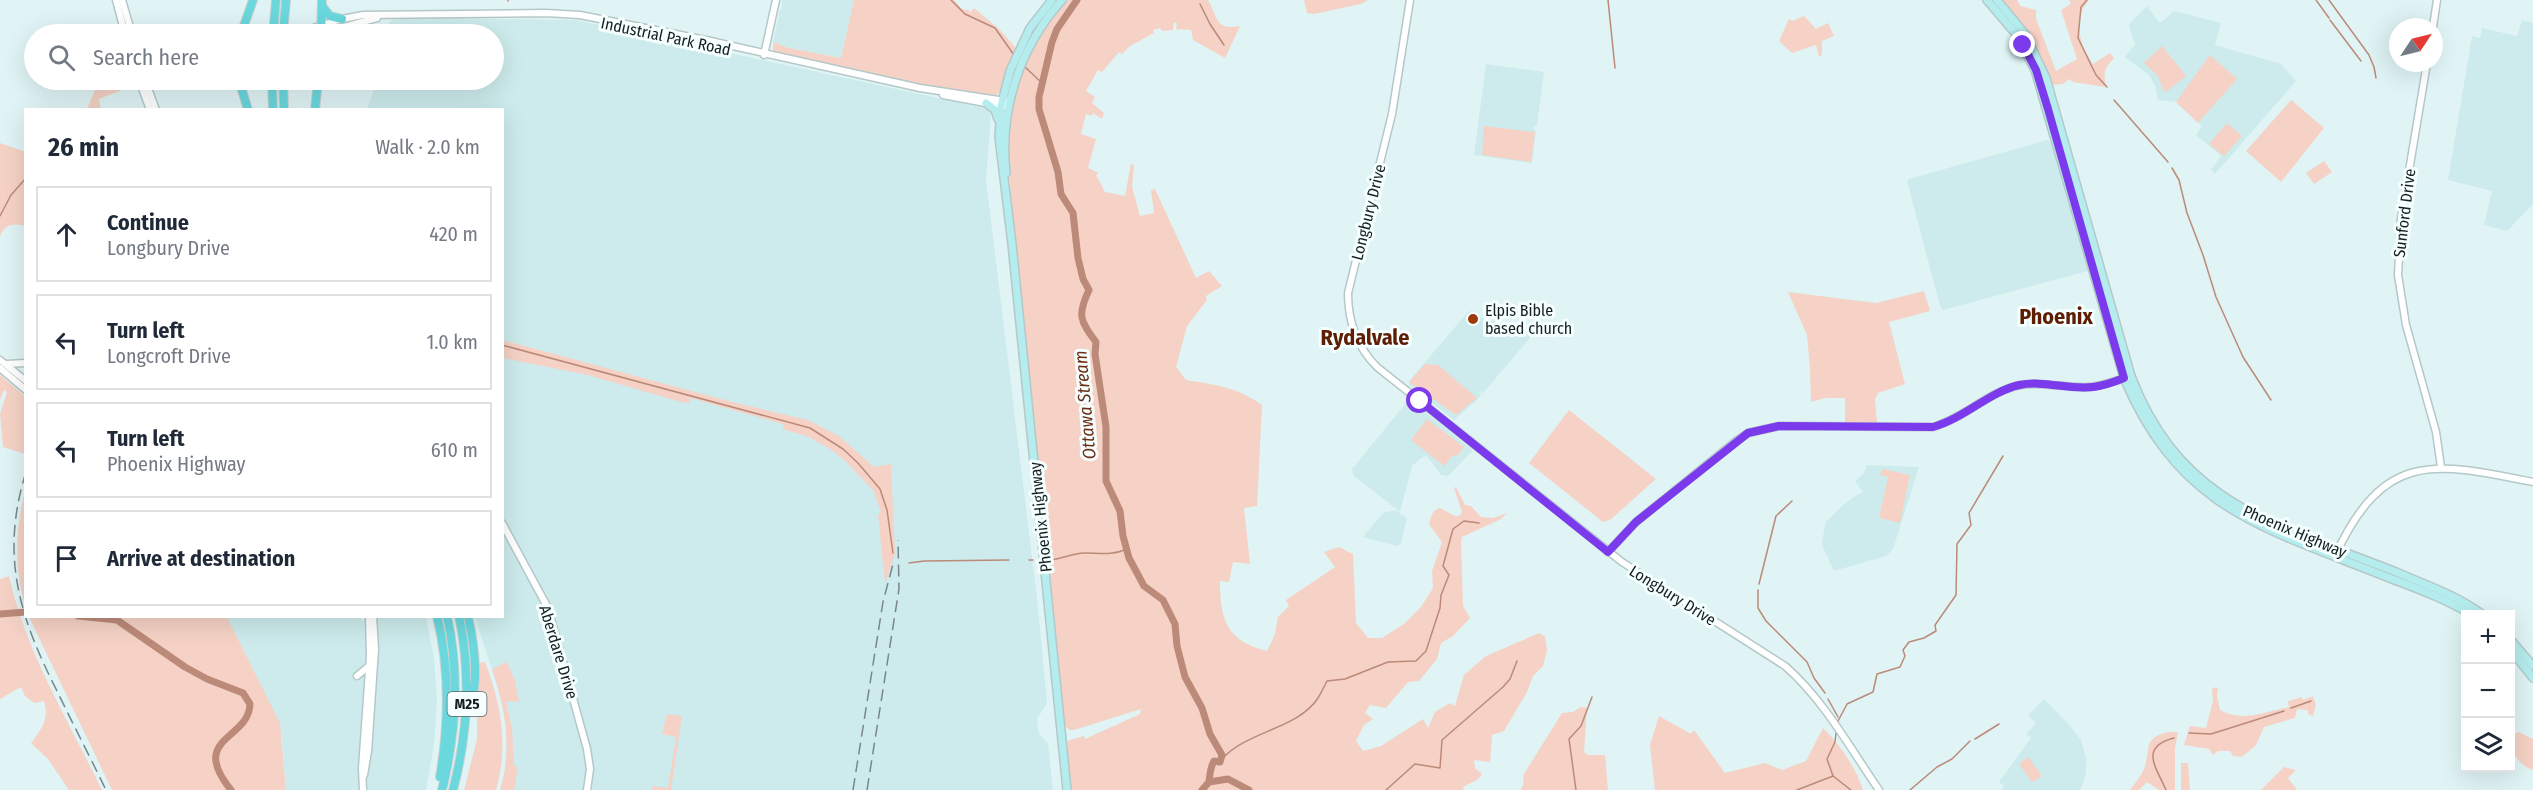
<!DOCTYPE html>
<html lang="en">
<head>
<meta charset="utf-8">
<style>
  :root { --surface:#fff; --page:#f6f6f7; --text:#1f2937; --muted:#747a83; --line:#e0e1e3 }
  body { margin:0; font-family:"Fira Sans Condensed",sans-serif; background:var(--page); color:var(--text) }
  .controls { position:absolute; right:18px; bottom:18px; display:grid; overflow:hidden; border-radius:0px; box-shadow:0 6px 24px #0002 }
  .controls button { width:54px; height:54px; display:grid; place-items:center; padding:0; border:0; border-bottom:2px solid var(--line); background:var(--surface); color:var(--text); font:30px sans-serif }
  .compass { position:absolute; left:2389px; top:18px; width:54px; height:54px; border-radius:50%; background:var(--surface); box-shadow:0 6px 24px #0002; rotate:55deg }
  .stop { position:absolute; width:18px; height:18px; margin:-14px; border:4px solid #7c3aed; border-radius:50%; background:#fff }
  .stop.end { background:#7c3aed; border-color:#fff; box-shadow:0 2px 6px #0008 }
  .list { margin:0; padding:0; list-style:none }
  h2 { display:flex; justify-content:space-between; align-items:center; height:78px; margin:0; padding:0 24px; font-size:26px }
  h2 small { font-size:20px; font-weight:400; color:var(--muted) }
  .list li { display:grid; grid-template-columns:39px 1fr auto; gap:18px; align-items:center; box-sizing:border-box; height:96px; margin:0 12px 12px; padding:0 12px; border:2px solid var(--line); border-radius:0px }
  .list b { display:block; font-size:22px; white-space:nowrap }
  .list p { margin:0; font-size:20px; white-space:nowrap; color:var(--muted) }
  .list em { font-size:20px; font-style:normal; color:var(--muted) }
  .icon { flex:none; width:33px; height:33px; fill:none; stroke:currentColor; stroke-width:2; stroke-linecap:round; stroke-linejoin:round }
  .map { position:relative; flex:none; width:2533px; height:790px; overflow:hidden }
  .search { position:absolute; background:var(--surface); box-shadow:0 6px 24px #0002; left:24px; top:24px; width:480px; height:66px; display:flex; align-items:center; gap:15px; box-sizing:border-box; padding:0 21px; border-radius:33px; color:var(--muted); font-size:22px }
  .panel { position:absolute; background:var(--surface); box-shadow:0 6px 24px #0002; left:24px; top:108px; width:480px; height:510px; border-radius:0px }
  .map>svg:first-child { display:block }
</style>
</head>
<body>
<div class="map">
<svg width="2533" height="790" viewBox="0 0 2533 790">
  <rect width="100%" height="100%" fill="#e0f4f5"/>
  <g fill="#cdebec">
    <polygon points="782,0 854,0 841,58 789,48 773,42 780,10 782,8"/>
    <polygon points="2147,6 2160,23 2174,11 2221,23 2215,45 2281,64 2296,81 2215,174 2211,170 2221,156 2196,135 2202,126 2176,102 2158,100 2156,88 2149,75 2125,57 2135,44 2129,27 2130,23"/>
    <polygon points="421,18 576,20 989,109 991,116 986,180 1037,598 1047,703 1037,719 1039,734 1048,743 1053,790 500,790 505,770 507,729 502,701 475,617 502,616 502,110 367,110 377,80 494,80 494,34 385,34 387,25 393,19"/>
    <polygon points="2522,20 2533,23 2533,204 2507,231 2484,225 2492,191 2448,180 2472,36 2480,38 2482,28 2517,36"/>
    <polygon points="1486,64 1544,72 1537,125 1533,128 1536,130 1532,163 1474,155"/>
    <polygon points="2047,140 2053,143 2088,271 1943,310 1940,306 1907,181 1909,179"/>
    <polygon points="1471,311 1483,319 1533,329 1529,339 1483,393 1479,392 1481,395 1478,399 1454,420 1409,385 1409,381 1467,313"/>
    <polygon points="1407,402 1413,402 1418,407 1415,411 1417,413 1421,409 1473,450 1448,476 1441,475 1427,456 1421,458 1412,466 1400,512 1353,475 1352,469"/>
    <polygon points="1867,465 1919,467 1893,549 1886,556 1834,571 1822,545 1824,529 1826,522 1842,506 1855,496 1863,492 1855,481 1864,473"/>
    <polygon points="1395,510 1407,518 1401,544 1397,546 1363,537 1383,513"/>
    <polygon points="359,616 362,621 374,617 426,617 434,658 437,701 434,744 426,790 286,790 282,737 255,673 227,617"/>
    <polygon points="2044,699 2071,727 2081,740 2086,758 2086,773 2083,784 2080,790 2001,790 2004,786 1999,782 2031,738 2026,734 2036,723 2028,715"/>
  </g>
  <g fill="#f5d2c5">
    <path d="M854,0H954L962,9L969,10L970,13L974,8L999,29L1016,48L999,93L992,97L923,87L804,60C794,54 782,57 773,50V42L789,48L841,58Z"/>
    <path d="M1067,0H1208C1219,20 1215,30 1240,26L1225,58L1193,40L1191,30L1176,29L1177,23H1174L1173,30L1162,31L1160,28L1153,30L1154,33L1130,46L1122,54L1119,52L1102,72L1098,70L1086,91L1095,97L1092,103L1104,113L1102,119L1093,113L1092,116L1086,114L1081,134L1096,139L1088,168L1099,173L1096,175L1105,192L1125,196L1131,164L1134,165L1132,187L1140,216L1154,213L1151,190L1155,189L1196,278L1209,271L1222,286L1206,296L1207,300L1187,326L1176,367L1186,380C1216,385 1237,387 1262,405L1257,506L1244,508L1250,564L1233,562L1229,582L1220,581C1220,619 1226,641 1267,651L1275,634L1278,617L1289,606L1286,600L1335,567L1324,552L1339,547L1353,554L1356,623L1368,638H1382L1404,624L1421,607L1433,588L1432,571L1442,542L1429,524C1431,517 1432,510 1440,508L1455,516H1459L1462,512L1454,488L1456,487L1465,505L1471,506L1481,517L1493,518L1507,513L1501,519L1462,537L1461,543L1463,606L1470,618L1453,636L1441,643L1437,659L1419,681L1408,682L1386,708L1370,705L1365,713L1373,719L1364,725L1356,741L1363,751L1381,746L1423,719L1428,728L1435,712L1450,703L1455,706L1464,675L1486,656L1539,633L1545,637L1547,650L1543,666L1533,676L1527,692L1504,731L1492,735L1490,762L1474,760L1475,768L1482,774L1477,780L1463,787L1464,790H1071L1067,741L1084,736L1085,739L1140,714L1141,709L1074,730H1070L1065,726L1014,251L1007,133L1012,101L1032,48L1043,29Z"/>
    <polygon points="1304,0 1368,0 1361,4 1314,14 1307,13"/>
    <path d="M2003,0H2017L2020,6L2036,10V19L2056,71L2077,59L2061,10L2071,4L2069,0H2089C2072,19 2079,44 2093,64L2110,53L2114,58C2100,74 2106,70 2105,87L2073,82L2069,79L2063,84L2052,85L2031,37Z"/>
    <polygon points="1804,16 1816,29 1828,23 1834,36 1822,41 1822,55 1819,57 1816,45 1792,53 1779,41 1789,19 1792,21"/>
    <polygon points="2162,46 2186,76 2166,92 2163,90 2158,76 2144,63"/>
    <polygon points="2210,55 2237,79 2198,123 2176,102"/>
    <polygon points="99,80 133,80 135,85 99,99 101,109 87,109"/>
    <polygon points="2291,100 2324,128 2281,182 2246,151"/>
    <polygon points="2227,123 2242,136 2224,156 2209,144"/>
    <polygon points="1484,126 1535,132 1531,162 1482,155"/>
    <path d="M0,143L26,152L25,226C14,223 4,224 0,237Z"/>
    <polygon points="2324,161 2332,172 2314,184 2306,173"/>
    <polygon points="1924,291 1930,311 1889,322 1905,384 1878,393 1875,399 1877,422 1845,422 1845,398 1825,398 1811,402 1810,369 1807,335 1788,292 1876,303"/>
    <polygon points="502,340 736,403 808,420 839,436 874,467 891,464 895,554 885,584 878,515 881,512 873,490 844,460 830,449 809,437 783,429 783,424 690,398 689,403 681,402 588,375 503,358"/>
    <polygon points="1425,364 1438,365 1477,398 1456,415 1409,382"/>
    <polygon points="0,375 25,396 25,454 3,447 0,414 7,392 4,390 0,400"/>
    <polygon points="1569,410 1656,479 1610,520 1603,522 1529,463"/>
    <polygon points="1427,419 1464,447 1458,455 1452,456 1444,466 1411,440"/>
    <polygon points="1882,469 1910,475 1900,523 1879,518 1888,477 1880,475"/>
    <path d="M25,491V606C14,566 15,530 25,491Z"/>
    <path d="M9,576C26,652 68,720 102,790H69L48,759L31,743C41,730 50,719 44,701L34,703L25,696L21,687L0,699V579Z"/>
    <polygon points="29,617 227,617 280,723 286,790 112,790"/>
    <path d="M485,662C501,703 509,746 496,790H464L477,739V663Z"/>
    <path d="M507,662L515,681L519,701L506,702L512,728L514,765L518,768L514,790H500C513,749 505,709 492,669Z"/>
    <path d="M2216,687L2218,689L2217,696L2220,710C2242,723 2266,711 2289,707L2288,701L2302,697L2303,700L2313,696L2316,705L2313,716L2308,714V710L2297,709L2295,718L2264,727L2256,745L2242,757L2233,756L2230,751H2218L2213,755L2209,749L2184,745L2190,726L2206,728L2213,701L2212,689Z"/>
    <polygon points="1581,707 1587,708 1584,752 1588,755 1605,755 1608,790 1520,790 1523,786 1524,774 1562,713 1573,712"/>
    <polygon points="667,714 682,716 671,790 652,790 653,786 668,788 676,737 662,734"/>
    <path d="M1659,716L1691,734L1694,730L1725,773L1765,763L1782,770L1806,761L1823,728C1841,746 1855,766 1863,790H1655L1650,745Z"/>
    <path d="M2168,732H2178L2175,748V790H2159L2147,782L2139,790H2130C2135,783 2141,776 2144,769C2151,750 2142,738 2168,732Z"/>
    <path d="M2519,732L2533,739V770C2517,765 2510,750 2511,735Z"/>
    <polygon points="2028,757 2042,776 2032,782 2019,764"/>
    <polygon points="2181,763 2188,763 2190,790 2181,790"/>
    <polygon points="2284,767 2296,770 2288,778 2297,790 2261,790"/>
  </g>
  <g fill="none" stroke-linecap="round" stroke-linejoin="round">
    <g stroke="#bc8a79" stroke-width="1.5">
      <polyline points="508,0 508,1"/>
      <polyline points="951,0 965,14 995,28 1014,55"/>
      <polyline points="1608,0 1615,68"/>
      <polyline points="2087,0 2081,7 2078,38 2096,75 2107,87"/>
      <polyline points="2316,0 2329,18"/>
      <polyline points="2329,0 2369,55 2374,67 2376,78"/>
      <polyline points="1200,4 1210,24 1224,45"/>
      <polyline points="2330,20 2361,61"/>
      <polyline points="378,34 379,27"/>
      <polyline points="1025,67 1042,83"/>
      <polyline points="2114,100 2168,162"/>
      <polyline points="370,110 370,109"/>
      <polyline points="2172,168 2179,180 2187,213 2203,255 2216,297 2243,357 2271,400"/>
      <polyline points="0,216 11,195 26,178"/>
      <polyline points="502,345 810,428 843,449 858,463 880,489 887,510 893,553"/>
      <polyline points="1029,560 1033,560"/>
      <path d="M1051,560C1062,559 1073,553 1084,553C1100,553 1111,556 1127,549"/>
      <polyline points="909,563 924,561 1009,560"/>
      <polyline points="1759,584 1776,516 1792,501"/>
      <polyline points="1758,590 1758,608 1766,621 1807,662 1814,678 1825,693"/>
      <polyline points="1828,699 1838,717"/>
      <polyline points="2291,708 2311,701"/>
      <polyline points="1837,723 1847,704 1873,692 1877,674 1900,667 1905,656 1903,650 1909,642 1924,638 1936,631 1935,625 1956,595 1957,544 1971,525 1969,513 2003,456"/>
      <polyline points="2189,733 2211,734 2284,711"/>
      <polyline points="1975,739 1999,724"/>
      <path d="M1222,759C1247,731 1298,729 1318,698C1321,693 1324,687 1327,681L1345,679L1388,662L1416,661L1426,651L1440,608L1441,595L1449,575L1443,566L1453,529L1464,521L1479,523"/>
      <polyline points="1833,776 1851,790"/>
      <polyline points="1386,790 1415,764 1440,768 1442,740 1503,687 1510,679 1517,661"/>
      <polyline points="1576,790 1569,739 1581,726 1592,697"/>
      <polyline points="1797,790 1833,776 1827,759 1835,742 1836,733"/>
      <polyline points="1910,790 1937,767 1952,759 1970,741"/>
      <path d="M2166,790C2156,767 2139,747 2174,738"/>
    </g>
    <g stroke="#bc8a79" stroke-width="7">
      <path d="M1077,0L1057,29L1052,42L1039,97V109L1058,172L1061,194L1073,213L1078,258L1083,279L1089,290C1077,315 1080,321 1096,342L1095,354L1106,427V481L1120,511L1123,536L1129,558L1144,586L1163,600L1175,624L1177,646L1185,677L1202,708L1210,734L1222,755L1220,762L1214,761C1210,768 1210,773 1209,782L1202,790"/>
      <polyline points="0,614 26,612"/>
      <path d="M78,616L117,620L185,667L207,679L243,693L250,704C249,740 188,737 231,790"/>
      <polyline points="1209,782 1228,779 1249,790"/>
    </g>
    <defs>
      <g id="tertiary">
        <polyline points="116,0 125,34"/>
        <polyline points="122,0 132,34"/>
        <path d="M1410,0L1392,114L1348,293C1348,322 1356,346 1377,367L1622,562L1785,666C1824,700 1850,748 1879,790"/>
        <polyline points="2433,27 2437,0"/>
        <polyline points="653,33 728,49"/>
        <polyline points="294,34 342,19 363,15 546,13 580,15 706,40 920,88 1005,101"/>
        <polyline points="318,34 377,18"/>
        <polyline points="764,55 776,0"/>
        <polyline points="2427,63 2401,219 2398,275 2406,325 2436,432 2441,467"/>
        <polyline points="139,80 150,110"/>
        <polyline points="145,80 156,110"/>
        <polyline points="943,95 1007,107"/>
        <polyline points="0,360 26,381"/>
        <polyline points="7,364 25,363"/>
        <polyline points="0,368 26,390"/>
        <polyline points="502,523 548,608 587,749 590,769 587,790"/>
        <path d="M1608,552L1636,522L1736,441L1748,433L1779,426L1933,427C1964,418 1986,394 2016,386C2041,380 2065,389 2090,387C2104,386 2117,380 2131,376"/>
        <path d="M2335,556C2384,450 2434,462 2533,482"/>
        <polyline points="357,676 369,666"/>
        <polyline points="364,775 368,751 375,649 373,616"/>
        <polyline points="363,790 362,768 370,656 369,616"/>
      </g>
      <g id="secondary">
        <polyline points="1052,0 1030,28 1010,71 1001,106 999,137 1012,244 1067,790"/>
        <path d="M1987,0L2015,33L2035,70L2124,378C2180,510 2265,528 2387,577C2415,588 2444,598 2470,614"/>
        <path d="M1997,0L2025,34L2046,78L2131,376C2181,507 2279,525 2396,572C2426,585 2456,595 2482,614"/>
        <polyline points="986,103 995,110 998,119"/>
        <path d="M1006,173C999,109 1020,47 1062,0"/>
        <polyline points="2510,639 2533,666"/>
        <polyline points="2510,649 2533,678"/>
      </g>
      <g id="primary">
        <polyline points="322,6 330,16 342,19"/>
        <polyline points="241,34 253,0"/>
        <polyline points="273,34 276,0"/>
        <polyline points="283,34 286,0"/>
        <polyline points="321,34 322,0"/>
        <polyline points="239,80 248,110"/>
        <polyline points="272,80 273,110"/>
        <polyline points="283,80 284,110"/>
        <polyline points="315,110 318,80"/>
        <path d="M437,616C450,669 449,724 440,777"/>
        <path d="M468,616C474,643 479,681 470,707"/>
        <path d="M442,790C456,733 460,674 447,616"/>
        <path d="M453,790C468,733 471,674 459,616"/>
      </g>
    </defs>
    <use href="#tertiary" stroke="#b5c8c9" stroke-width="9"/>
    <use href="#secondary" stroke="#b5c8c9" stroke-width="10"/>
    <use href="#primary" stroke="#d0d2d2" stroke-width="10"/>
    <use href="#tertiary" stroke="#fff" stroke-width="6"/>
    <use href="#secondary" stroke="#b5ecee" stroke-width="7"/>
    <use href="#primary" stroke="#6ad8dd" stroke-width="8"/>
    <g stroke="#798788" stroke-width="1.5" stroke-dasharray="12 6" stroke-linecap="butt">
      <path d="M26,472C0,555 19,616 57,691C73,724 90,757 106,790"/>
      <polyline points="853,790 883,602 893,564"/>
      <polyline points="867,790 899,589 898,540"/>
    </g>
  </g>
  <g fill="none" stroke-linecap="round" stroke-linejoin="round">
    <path stroke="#7c3aed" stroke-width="8" d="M1420,401L1608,552L1636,522L1748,433L1779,426L1933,427C1965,418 1989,392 2019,385C2044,380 2068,390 2093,387C2104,386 2114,382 2124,378L2048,109L2036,70L2023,45"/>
  </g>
  <circle fill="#9e390b" stroke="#f6ffff" stroke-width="2" cx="1473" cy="319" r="6"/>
  <g text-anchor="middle" stroke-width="6" stroke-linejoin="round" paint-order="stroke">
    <rect fill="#f6ffff" stroke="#596262" stroke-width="1.5" x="447.5" y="692" width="39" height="24" rx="4.5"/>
    <g font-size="15" font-weight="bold" fill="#161e1e">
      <text x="467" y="709">M25</text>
    </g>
    <g font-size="16" fill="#161e1e" stroke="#f6ffff">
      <text transform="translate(666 36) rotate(12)" y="6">Industrial Park Road</text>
      <text transform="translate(1368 212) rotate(-76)" y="6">Longbury Drive</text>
      <text transform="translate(2404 213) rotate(-83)" y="6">Sunford Drive</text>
      <text transform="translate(1040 517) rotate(-96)" y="6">Phoenix Highway</text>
      <text transform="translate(2295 531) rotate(23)" y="6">Phoenix Highway</text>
      <text transform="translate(1673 595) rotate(32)" y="6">Longbury Drive</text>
      <text transform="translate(559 652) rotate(73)" y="6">Aberdare Drive</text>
    </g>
    <g font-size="16" fill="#161e1e" stroke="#f6ffff" text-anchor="start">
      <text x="1485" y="316">Elpis Bible<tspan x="1485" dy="18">based church</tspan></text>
    </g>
    <g font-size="18" font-style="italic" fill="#6d2e16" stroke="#f6ffff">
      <text transform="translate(1085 405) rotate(-95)" y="6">Ottawa Stream</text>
    </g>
    <g font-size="22" font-weight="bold" fill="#5e1e03" stroke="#f6ffff">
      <text x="2056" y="324">Phoenix</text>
      <text x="1365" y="345">Rydalvale</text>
    </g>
  </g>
</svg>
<div class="controls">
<button>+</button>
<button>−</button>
<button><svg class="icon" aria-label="layers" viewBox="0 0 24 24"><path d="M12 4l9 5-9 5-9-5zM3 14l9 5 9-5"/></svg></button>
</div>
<svg class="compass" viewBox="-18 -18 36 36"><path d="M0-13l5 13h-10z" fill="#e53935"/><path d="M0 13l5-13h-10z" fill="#747a83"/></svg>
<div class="stop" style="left:1420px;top:401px"></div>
<div class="stop end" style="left:2023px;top:45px"></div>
<div class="search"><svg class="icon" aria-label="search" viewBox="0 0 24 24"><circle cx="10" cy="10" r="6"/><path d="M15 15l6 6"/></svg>Search here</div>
<section class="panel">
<h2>26 min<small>Walk · 2.0 km</small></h2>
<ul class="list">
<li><svg class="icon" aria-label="ahead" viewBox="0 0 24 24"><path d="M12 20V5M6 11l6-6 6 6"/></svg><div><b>Continue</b><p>Longbury Drive</p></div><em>420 m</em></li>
<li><svg class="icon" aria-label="left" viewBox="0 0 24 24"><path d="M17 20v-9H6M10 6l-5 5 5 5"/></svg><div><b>Turn left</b><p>Longcroft Drive</p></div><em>1.0 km</em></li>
<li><svg class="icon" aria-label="left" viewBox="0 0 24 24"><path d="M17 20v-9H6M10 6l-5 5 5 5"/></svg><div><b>Turn left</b><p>Phoenix Highway</p></div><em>610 m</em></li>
<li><svg class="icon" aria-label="arrive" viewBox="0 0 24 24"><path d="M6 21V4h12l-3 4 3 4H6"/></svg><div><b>Arrive at destination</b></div></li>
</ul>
</section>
</div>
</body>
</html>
